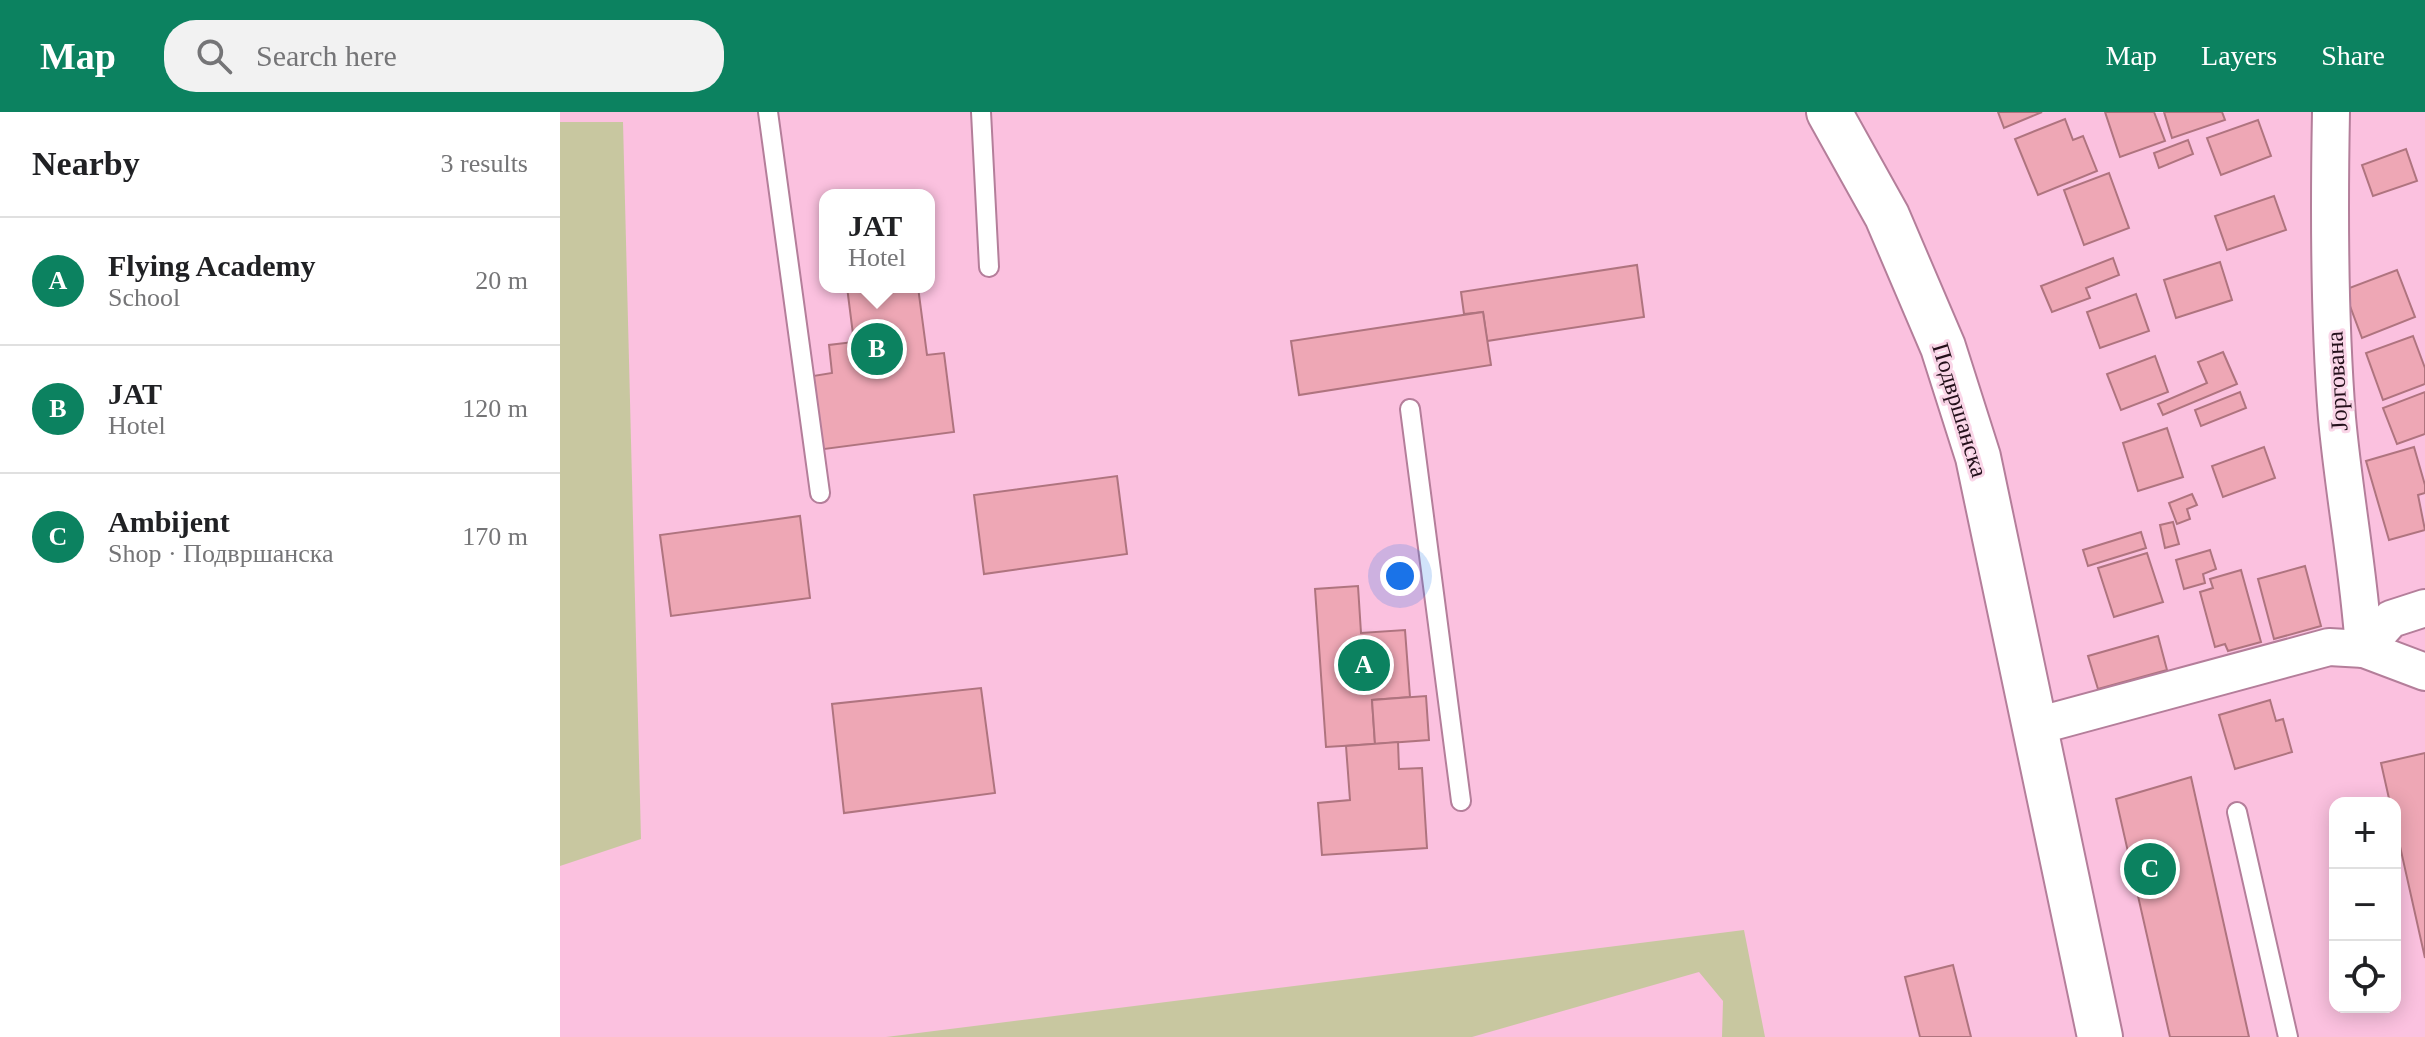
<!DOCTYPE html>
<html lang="en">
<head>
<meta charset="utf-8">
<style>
  :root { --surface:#fff; --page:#f2f2f2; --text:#202124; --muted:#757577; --line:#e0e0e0; --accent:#0c8260 }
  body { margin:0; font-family:Georgia,serif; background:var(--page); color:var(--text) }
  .controls { position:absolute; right:24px; bottom:24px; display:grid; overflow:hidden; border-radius:16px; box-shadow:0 4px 20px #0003 }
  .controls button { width:72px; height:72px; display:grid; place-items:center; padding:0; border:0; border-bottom:2px solid var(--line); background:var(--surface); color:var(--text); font:40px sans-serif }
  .you { position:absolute; left:840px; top:464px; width:28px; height:28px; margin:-20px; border:6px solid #fff; border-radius:50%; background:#1a73e8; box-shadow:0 0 0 12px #1a73e833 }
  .badge { display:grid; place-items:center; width:52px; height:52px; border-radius:50%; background:var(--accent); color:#fff; font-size:26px; font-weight:700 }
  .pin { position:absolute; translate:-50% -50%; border:4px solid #fff; box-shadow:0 2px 8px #0006 }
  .popup { position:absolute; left:259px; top:77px; width:116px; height:104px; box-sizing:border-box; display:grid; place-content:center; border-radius:16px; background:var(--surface); filter:drop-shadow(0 2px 6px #0005); font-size:26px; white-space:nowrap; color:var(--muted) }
  .popup b { font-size:30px; color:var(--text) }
  .popup::after { content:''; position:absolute; left:50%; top:100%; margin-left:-16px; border:16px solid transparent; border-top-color:var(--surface) }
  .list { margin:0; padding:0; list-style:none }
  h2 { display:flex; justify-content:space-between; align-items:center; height:104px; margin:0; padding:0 32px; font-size:34px }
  h2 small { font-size:26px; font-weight:400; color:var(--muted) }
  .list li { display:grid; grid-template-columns:52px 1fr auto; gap:24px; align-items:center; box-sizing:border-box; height:128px; padding:0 32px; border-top:2px solid var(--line) }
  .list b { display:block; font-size:30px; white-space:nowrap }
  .list p { margin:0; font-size:26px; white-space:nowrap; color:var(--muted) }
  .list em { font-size:26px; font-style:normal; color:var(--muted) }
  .icon { flex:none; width:44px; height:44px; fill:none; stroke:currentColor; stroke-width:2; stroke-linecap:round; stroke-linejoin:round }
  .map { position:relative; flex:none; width:1865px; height:925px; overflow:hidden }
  header { display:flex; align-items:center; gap:48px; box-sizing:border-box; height:112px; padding:0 40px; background:var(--accent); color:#fff }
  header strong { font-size:38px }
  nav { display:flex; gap:44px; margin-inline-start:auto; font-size:28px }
  .search { width:560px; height:72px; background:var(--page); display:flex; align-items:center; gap:20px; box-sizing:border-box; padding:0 28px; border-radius:32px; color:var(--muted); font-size:30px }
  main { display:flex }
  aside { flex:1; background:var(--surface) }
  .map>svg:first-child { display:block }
</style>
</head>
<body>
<header>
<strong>Map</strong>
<div class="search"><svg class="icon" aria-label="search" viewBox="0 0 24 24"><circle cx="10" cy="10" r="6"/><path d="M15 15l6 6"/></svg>Search here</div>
<nav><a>Map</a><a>Layers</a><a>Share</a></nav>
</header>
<main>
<aside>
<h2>Nearby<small>3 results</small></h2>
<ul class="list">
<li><span class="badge">A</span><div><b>Flying Academy</b><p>School</p></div><em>20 m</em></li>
<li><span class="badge">B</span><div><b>ЈАТ</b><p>Hotel</p></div><em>120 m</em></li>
<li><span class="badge">C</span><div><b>Ambijent</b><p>Shop · Подвршанска</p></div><em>170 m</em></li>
</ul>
</aside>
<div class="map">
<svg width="1865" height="925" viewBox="0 0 1865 925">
  <rect width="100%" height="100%" fill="#fbc1df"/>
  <g fill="#c8c7a0">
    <polygon points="0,10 63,10 81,727 0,754"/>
    <polygon points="1184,818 1205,925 1162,925 1163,889 1139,860 912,925 326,925"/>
  </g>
  <g fill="#eea7b5" stroke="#af747f" stroke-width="2">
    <polygon points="1438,0 1482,0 1444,16"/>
    <polygon points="1545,0 1594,0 1605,29 1560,45"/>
    <polygon points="1604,0 1662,0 1665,8 1612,26"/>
    <polygon points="1505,7 1513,28 1523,24 1537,59 1478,83 1455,27"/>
    <polygon points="1698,8 1711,44 1661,63 1647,26"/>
    <polygon points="1628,28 1633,42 1599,56 1594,41"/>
    <polygon points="1846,37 1857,69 1813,84 1802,53"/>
    <polygon points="1549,61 1569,116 1524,133 1504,78"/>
    <polygon points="1714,84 1726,118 1667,138 1655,104"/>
    <polygon points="1553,146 1559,163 1526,176 1530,186 1492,200 1481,174"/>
    <polygon points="1660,150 1672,188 1616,206 1604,168"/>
    <polygon points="1077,153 1084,205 927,229 923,200 904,202 901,180"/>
    <polygon points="1837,158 1855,205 1802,226 1784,178"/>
    <polygon points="287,175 358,175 367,243 384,241 394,320 257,338 247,265 272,261 269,233 294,230"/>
    <polygon points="1576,182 1589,219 1540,236 1527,200"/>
    <polygon points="923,200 931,253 739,283 731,229"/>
    <polygon points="1853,224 1865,256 1865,272 1823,288 1806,241"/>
    <polygon points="1663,240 1677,272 1603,303 1598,292 1647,271 1638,250"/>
    <polygon points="1595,244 1608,280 1561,298 1547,262"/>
    <polygon points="1680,280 1686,296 1641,314 1635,298"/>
    <polygon points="1865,280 1865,322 1837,332 1823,296"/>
    <polygon points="1607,316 1623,365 1578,379 1563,331"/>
    <polygon points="1704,335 1715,366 1663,385 1652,354"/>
    <polygon points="1854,335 1865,373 1865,381 1858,383 1865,418 1829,428 1806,349"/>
    <polygon points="557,364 567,442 424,462 414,383"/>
    <polygon points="1632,382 1637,393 1627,397 1630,407 1617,412 1609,391"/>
    <polygon points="240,404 250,486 111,504 100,423"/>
    <polygon points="1613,410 1619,432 1605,436 1600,413"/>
    <polygon points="1581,420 1586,436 1528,454 1523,438"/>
    <polygon points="1650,438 1656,457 1643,462 1645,471 1624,477 1616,448"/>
    <polygon points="1587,441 1603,490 1554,505 1538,456"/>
    <polygon points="1745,454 1761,514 1714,527 1698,467"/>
    <polygon points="1681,458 1701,530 1668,539 1665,532 1655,535 1640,480 1653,476 1650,467"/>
    <polygon points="798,474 801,521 845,518 850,585 812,588 815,632 766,635 755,477"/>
    <polygon points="1598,524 1607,558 1538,577 1528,544"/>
    <polygon points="421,576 435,681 284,701 272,592"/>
    <polygon points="866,584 869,628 815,632 812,588"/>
    <polygon points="1710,588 1716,609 1723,607 1732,640 1675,657 1659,603"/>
    <polygon points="838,630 839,657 862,656 867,736 762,743 758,691 790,688 786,634"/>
    <polygon points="1865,641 1865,846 1835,712 1835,691 1830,691 1821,651"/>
    <polygon points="1631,665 1689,925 1610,925 1556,687"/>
    <polygon points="1393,853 1411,925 1360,925 1345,865"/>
  </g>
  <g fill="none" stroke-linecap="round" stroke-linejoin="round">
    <defs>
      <g id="service">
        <polyline points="208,0 260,381"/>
        <polyline points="421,0 429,155"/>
        <polyline points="850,297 901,689"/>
        <polyline points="1677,700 1728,925"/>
      </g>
      <g id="minor">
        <path d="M1771,0C1769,102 1769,205 1777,306C1784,383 1799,460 1804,537"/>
        <polyline points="1804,537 1831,507 1865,496"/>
        <polyline points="1473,615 1769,535 1804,537 1865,560"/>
      </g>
      <polyline id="tertiary" points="1269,0 1327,104 1383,235 1418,345 1540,925"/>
    </defs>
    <use href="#service" stroke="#b47e9a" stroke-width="22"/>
    <use href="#minor" stroke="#b47e9a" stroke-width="40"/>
    <use href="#tertiary" stroke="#b47e9a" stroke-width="48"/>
    <use href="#service" stroke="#fff" stroke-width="18"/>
    <use href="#minor" stroke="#fff" stroke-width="36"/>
    <use href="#tertiary" stroke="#fff" stroke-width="44"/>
  </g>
  <g text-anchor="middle" stroke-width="6" stroke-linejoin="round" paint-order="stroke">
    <g font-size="24" fill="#24101b" stroke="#fad6e8">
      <text transform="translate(1777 269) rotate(-93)" y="8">Јоргована</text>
      <text transform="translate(1400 298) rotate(73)" y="8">Подвршанска</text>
    </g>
  </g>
</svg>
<div class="controls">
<button>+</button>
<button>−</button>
<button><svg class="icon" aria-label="locate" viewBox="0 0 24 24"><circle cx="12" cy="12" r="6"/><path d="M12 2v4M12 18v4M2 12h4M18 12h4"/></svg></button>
</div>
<div class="you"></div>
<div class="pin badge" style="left:804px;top:553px">A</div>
<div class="pin badge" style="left:317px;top:237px">B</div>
<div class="popup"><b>ЈАТ</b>Hotel</div>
<div class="pin badge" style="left:1590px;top:757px">C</div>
</div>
</main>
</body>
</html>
